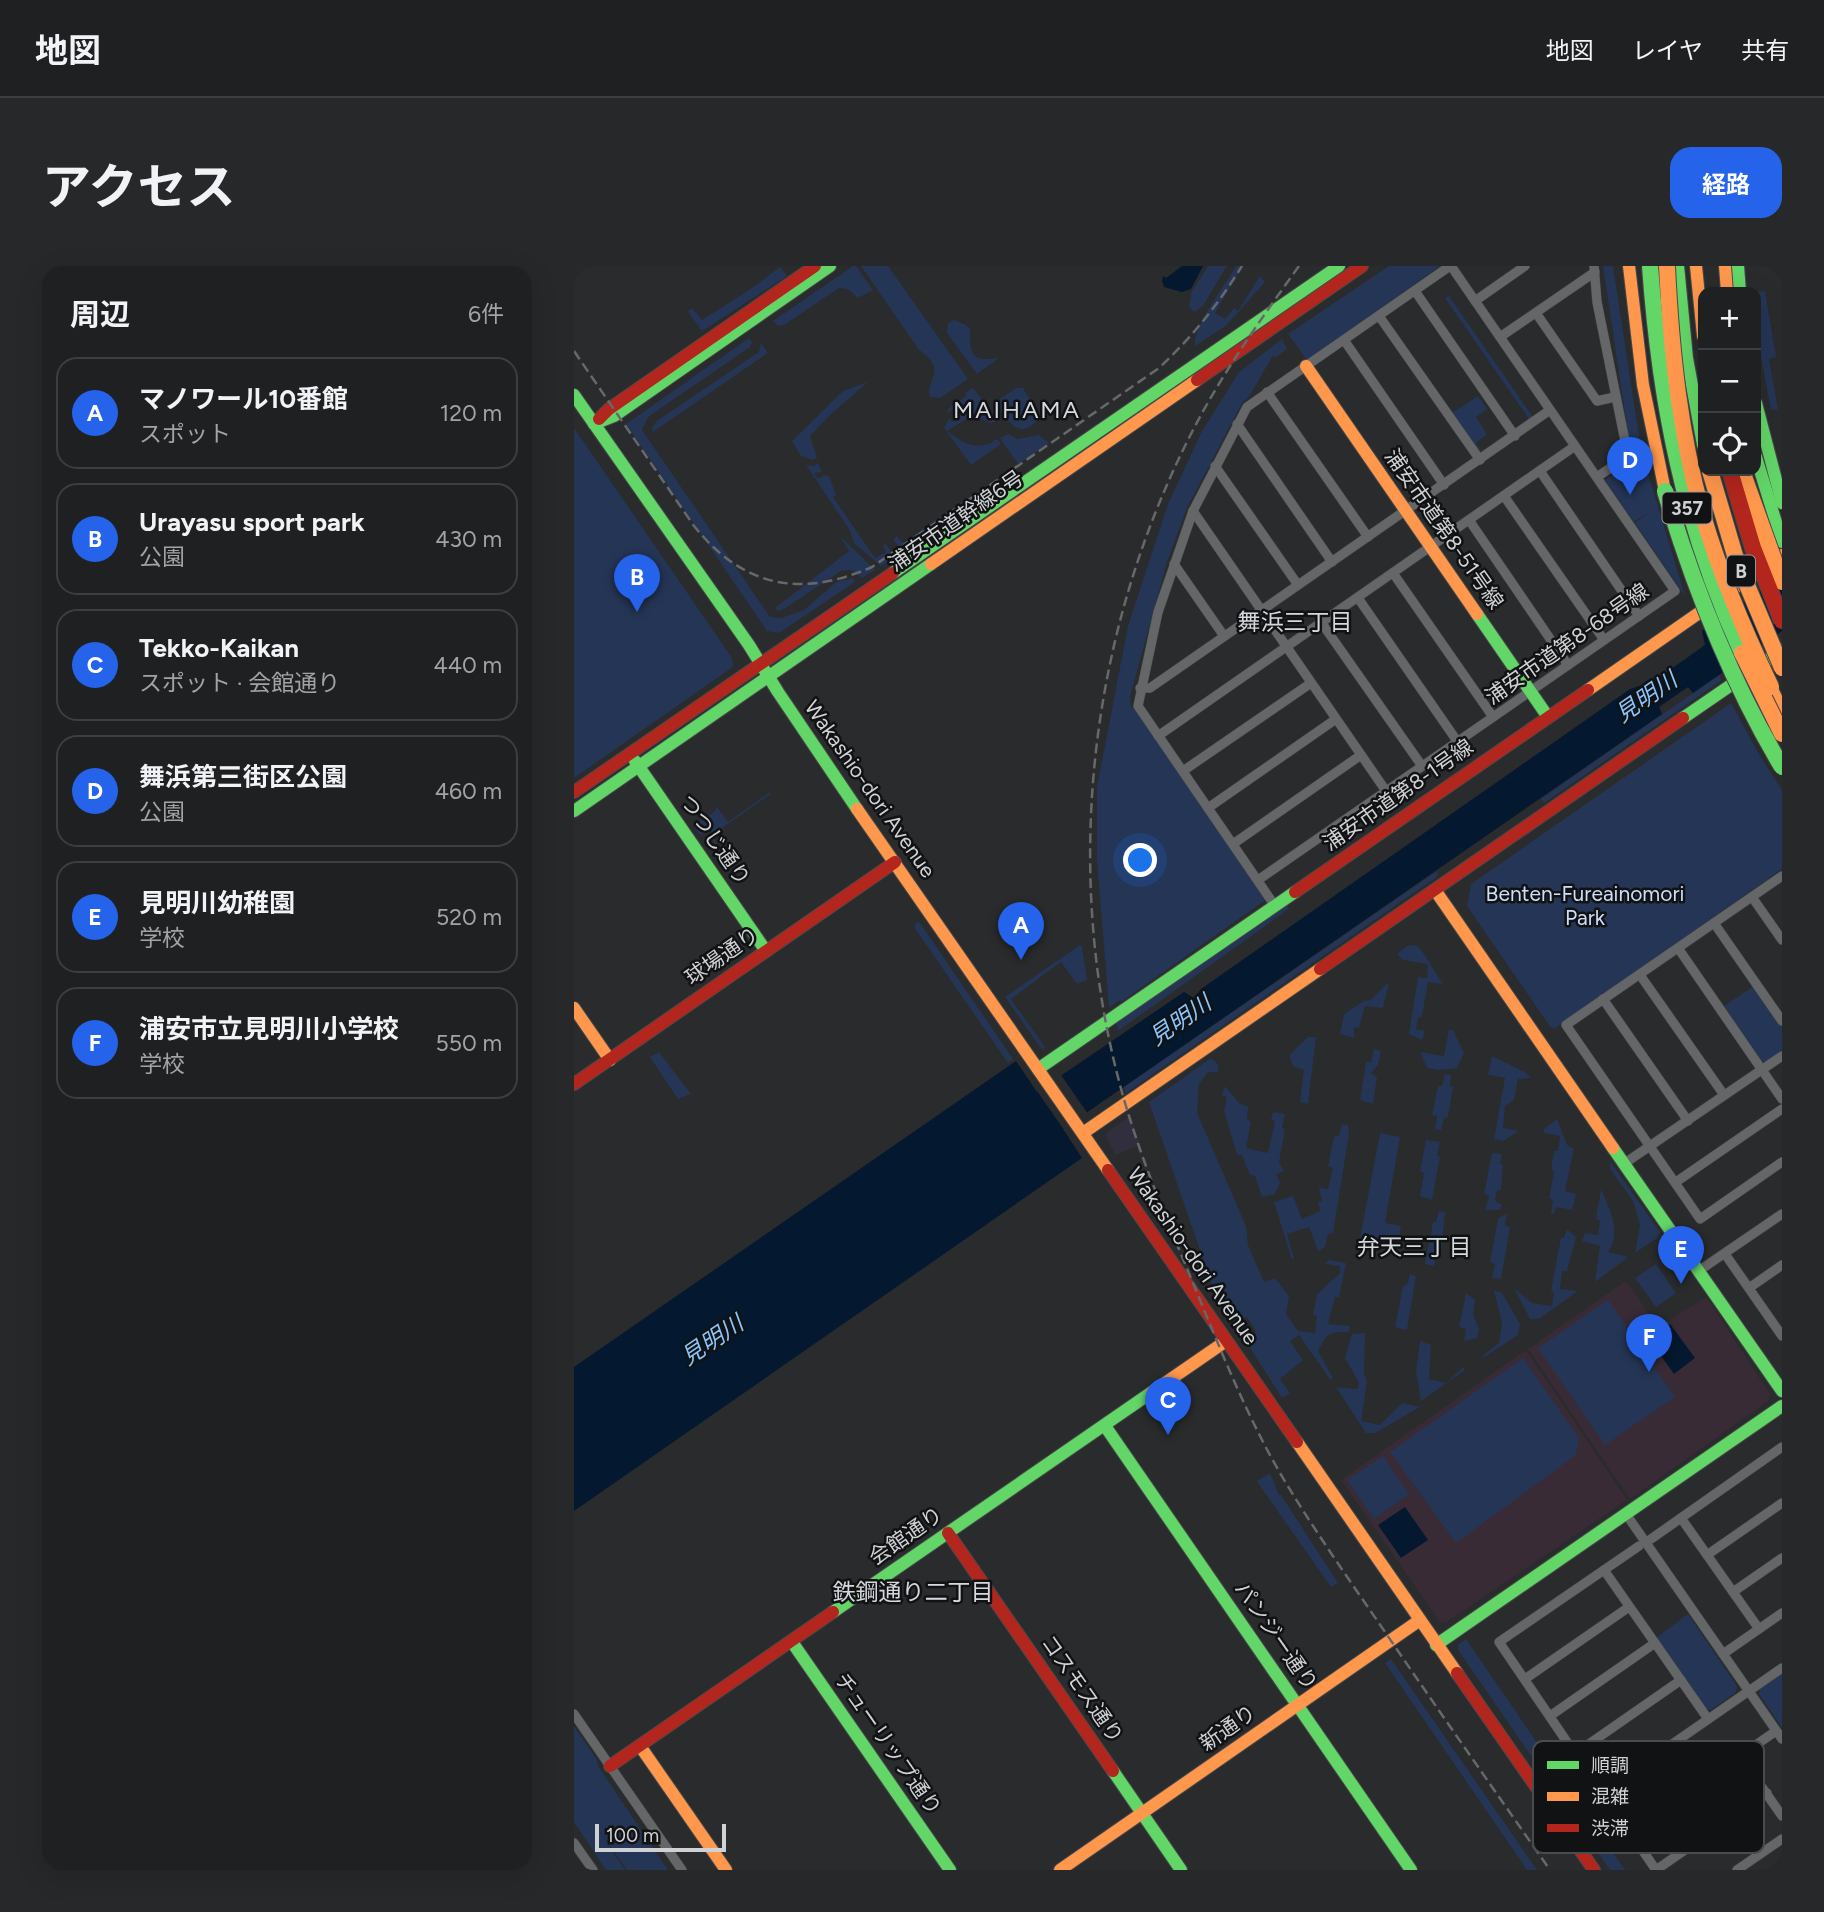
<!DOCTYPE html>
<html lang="ja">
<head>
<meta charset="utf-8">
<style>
  :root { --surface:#1f2022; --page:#27282a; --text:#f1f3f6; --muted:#a1a3a5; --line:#3c3e40; --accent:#2563eb }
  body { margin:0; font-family:Figtree,"Noto Sans JP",sans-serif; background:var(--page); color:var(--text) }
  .controls { position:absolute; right:21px; top:21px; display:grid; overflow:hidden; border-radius:14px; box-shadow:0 7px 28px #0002 }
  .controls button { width:63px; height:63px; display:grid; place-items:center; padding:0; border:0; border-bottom:2px solid var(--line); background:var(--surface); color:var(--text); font:35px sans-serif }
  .scale { position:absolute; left:21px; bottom:18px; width:131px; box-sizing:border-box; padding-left:7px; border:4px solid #d0d1d4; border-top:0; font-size:19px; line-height:24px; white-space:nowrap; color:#d0d1d4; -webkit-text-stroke:5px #111214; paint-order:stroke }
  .you { position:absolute; left:567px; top:595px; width:24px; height:24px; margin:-18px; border:5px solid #fff; border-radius:50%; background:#1a73e8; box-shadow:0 0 0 10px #1a73e833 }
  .badge { display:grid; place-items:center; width:46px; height:46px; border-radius:50%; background:var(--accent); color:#fff; font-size:23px; font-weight:700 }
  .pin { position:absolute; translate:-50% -58px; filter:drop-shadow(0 2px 4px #0008) }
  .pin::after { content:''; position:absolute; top:37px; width:24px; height:21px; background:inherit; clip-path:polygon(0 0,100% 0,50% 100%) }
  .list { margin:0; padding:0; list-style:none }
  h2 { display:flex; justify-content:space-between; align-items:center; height:91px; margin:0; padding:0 28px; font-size:30px }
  h2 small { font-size:23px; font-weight:400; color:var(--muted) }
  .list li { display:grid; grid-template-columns:46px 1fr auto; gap:21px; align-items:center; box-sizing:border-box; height:112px; margin:0 14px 14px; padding:0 14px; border:2px solid var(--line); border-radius:21px }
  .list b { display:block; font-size:26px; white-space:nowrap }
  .list p { margin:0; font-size:23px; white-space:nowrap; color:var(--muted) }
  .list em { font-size:23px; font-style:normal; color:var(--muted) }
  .icon { flex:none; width:38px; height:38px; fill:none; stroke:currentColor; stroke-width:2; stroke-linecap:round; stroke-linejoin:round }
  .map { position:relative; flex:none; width:1208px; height:1604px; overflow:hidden; border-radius:21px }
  header { display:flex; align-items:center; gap:42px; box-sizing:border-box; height:98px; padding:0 35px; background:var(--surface); border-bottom:2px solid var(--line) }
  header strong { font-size:33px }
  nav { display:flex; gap:38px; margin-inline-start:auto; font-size:24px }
  .intro { display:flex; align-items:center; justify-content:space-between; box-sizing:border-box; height:168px; padding:0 42px }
  h1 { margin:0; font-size:49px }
  .button { padding:18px 32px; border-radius:21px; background:var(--accent); color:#fff; font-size:24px; font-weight:700 }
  main { display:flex; gap:42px; padding:0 42px }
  aside { flex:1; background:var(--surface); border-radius:21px; box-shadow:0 7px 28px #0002 }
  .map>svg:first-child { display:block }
</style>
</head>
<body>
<header>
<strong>地図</strong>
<nav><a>地図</a><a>レイヤ</a><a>共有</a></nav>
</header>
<div class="intro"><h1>アクセス</h1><a class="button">経路</a></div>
<main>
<aside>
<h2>周辺<small>6件</small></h2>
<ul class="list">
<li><span class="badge">A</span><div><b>マノワール10番館</b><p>スポット</p></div><em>120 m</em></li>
<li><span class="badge">B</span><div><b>Urayasu sport park</b><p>公園</p></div><em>430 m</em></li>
<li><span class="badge">C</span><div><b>Tekko-Kaikan</b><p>スポット · 会館通り</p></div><em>440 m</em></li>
<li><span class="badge">D</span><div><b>舞浜第三街区公園</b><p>公園</p></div><em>460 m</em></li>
<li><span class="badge">E</span><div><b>見明川幼稚園</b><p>学校</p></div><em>520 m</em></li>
<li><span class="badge">F</span><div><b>浦安市立見明川小学校</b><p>学校</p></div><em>550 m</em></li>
</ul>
</aside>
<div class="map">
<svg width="1208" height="1604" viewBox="0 0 1208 1604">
  <rect width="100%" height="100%" fill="#292b2d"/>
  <polygon fill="#312e3d" points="557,849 566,879 541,889 531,868"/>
  <g fill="#392b35">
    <polygon points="1052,1015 1084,1061 1132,1031 1196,1128 1195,1134 1056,1233 954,1083"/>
    <polygon points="952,1084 1053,1234 871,1357 866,1356 767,1214"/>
  </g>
  <g fill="#253555">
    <polygon points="279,0 282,0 299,24 284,32 274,23 265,22 210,59 204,60 199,55"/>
    <path d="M287,0H314L394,113L366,132L356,131C351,114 375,104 345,84Z"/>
    <polygon points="634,0 656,0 652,1 629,40 620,46 615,41 617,27"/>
    <path d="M662,0H669L641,47L651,53L660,42L664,45L686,10L691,16L653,59L621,80C618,61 652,18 662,0Z"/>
    <polygon points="815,0 866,0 733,94 714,68"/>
    <polygon points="1029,0 1039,0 1067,184 1111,330 1061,257 1077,245 1060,256 1031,214 1056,197 1067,220 1059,200"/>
    <polygon points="206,1 213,10 128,65 97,23 114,45 118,42 128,54 178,22"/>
    <polygon points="1191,25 1202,91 1195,93 1204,143 1197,144 1185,81 1183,26"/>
    <polygon points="875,30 959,151 955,153 871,32"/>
    <path d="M380,54L392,59L396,63C396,88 396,96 425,92L403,108L373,67L374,57Z"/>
    <polygon points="175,72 178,76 176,81 74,151 68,164 196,351 207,352 230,344 262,316 279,312 281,316 205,367 193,365 52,158"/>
    <polygon points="708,73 713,83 701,92 699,89 676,129 668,137 613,242 593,296 556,431 557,442 560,442 693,633 547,736 546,734 535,742 523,595 523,521 554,360 594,238 627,167 665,106"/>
    <polygon points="187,77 194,87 79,166 78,161 84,154 185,86"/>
    <polygon points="294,116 255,150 236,170 243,192 239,194 227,190 218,175 269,125"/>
    <path d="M399,122L421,151V156L416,157L399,149L373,165C390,178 404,186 423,173L427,178L397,199L370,162L375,152L379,156L394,145L389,138L373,147L374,143L392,130L391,127Z"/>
    <path d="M442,122H449L462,143V156C444,174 433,153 423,140L426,133Z"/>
    <polygon points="904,130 913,143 902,151 913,168 902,177 907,184 905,186 878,147"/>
    <polygon points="0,162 158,392 159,401 0,512"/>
    <polygon points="434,168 443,173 465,169 475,177 444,198 426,172"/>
    <polygon points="244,197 248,206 240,207 243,212 249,211 249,209 255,210 262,229 259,231 301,292 312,286 309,280 312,278 319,289 319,292 307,300 280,277 275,263 232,199 240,200"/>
    <polygon points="393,232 397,238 332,284 327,284 319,273 323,270 329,277"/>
    <polygon points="266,270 301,304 288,312 277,304 267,305 210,343 204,345 201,342 275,285"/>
    <polygon points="1145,409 1148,414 970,537 967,533"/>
    <polygon points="1157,437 1186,490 1208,524 1208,603 980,763 977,762 893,640 897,618"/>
    <polygon points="196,526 197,528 138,569 143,577 141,578 137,572 131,576 129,573 139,567 136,563 126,569 119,559 140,546 143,541 154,556"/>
    <polygon points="863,605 864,610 552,827 550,821"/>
    <polygon points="713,638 715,643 544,765 542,756"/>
    <polygon points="343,656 346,657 439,793 434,797 340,661"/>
    <polygon points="506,679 508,680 513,714 503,718 487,696 437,733 471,781 470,784 466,781 431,731"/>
    <polygon points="841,679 846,682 869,718 854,716 848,750 844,752 842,763 851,765 848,774 835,768 844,711 853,712 854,698 829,694 823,688 833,680"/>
    <polygon points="815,716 809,742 791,740 785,762 780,761 780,772 766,768 770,748 790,735 797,734"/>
    <polygon points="1180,720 1208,761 1208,785 1192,796 1188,795 1150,740"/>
    <polygon points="875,763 879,764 890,787 883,802 866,804 853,802 846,786 870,790"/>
    <polygon points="734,771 742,771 734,838 726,836 730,804 719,800 715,789"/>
    <polygon points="800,783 807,785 804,799 797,807 803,811 799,838 786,834 792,796 797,796"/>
    <polygon points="85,786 117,828 104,833 76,791"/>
    <polygon points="918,790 951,806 957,812 944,813 940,834 931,840 929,862 945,865 929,875 920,873 931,812 914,809"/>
    <path d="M637,792L644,798V806H634L625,818L623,847L672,960L674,979L690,1016L701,1012L715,1030L712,1048L724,1065L741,1067L743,1050L739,1049L743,1028L766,1007V1000L751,998L755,994L772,997L765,1032L761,1031L754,1058L776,1060L775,1066C754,1066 754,1067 744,1085L759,1112L757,1115L725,1069L716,1075L729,1094L706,1113L716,1127L708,1132L671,1074L682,1065L673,1051L661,1059L638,1019L575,836Z"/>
    <polygon points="871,808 877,809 876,820 879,821 874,851 870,852 867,864 861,863 863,850 858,849 864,820 868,820"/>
    <polygon points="651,820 665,837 674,841 673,854 677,855 672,882 694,887 701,855 697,854 699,846 711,848 708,862 711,863 705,896 710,905 702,908 706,917 701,928 688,931 681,910 676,909 668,889 663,889 650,844 653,831 648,829"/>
    <polygon points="983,853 993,879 1000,883 991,925 1002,928 998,944 982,941 980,948 977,948 979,934 975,932 980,906 977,903 980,885 984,885 986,870 970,867 970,863"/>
    <polygon points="768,858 774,859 775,868 759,967 754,968 751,981 744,985 735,961 713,968 720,992 718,994 700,936 719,930 728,953 746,945 744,936 748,935 745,922 754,923 759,902 754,900 760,870 765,870"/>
    <polygon points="806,867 826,871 811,957 827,960 824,979 786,972"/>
    <polygon points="852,874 866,876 863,890 866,891 858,934 846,930 850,907 846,906"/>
    <polygon points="918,887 928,888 926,898 929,899 927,924 923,924 921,935 928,939 926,944 911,944 915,930 910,928"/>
    <polygon points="1036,895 1086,966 1083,972 1061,987 1066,959 1059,935 1036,903"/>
    <path d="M1027,923C1036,945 1048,964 1034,986L1054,991L1021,1016L1026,980L1008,975L1011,967L1024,969L1026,955L1022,952Z"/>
    <polygon points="865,945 871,946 867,989 863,989 860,1000 851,998 859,956 862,956"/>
    <polygon points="933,947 931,959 936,961 927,1013 918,1012 921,998 916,996 924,953"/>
    <polygon points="993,963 1002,971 993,1005 988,1005 986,1023 1004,1025 965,1053 956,1053 940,1022 958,1037 978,1040 980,1026 977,1025 987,972 990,972"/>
    <polygon points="1082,998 1102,1027 1082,1041 1061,1012"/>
    <polygon points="836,1008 842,1010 833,1064 821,1061 829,1020 833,1019"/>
    <polygon points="920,1024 928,1027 946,1058 944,1069 912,1090 906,1092 925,1077 928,1057"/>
    <polygon points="892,1027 901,1034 899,1049 905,1063 903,1072 890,1075 892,1063 885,1061"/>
    <polygon points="1034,1034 1101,1131 1031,1179 964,1082"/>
    <polygon points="791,1067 790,1107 793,1115 787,1155 806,1159 828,1137 846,1141 801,1167 792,1167 762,1121 783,1123 785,1117 771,1092 778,1068"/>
    <polygon points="846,1075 857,1079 855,1113 872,1117 889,1101 891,1104 847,1135 842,1106"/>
    <polygon points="949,1092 1005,1172 1002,1189 882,1277 816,1186"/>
    <polygon points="809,1190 835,1228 800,1253 773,1214"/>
    <polygon points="696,1207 705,1229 707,1229 764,1317 757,1321 686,1220 683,1215"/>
    <polygon points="1114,1348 1163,1420 1162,1426 1137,1444 1131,1443 1082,1372"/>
    <polygon points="892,1373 1003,1535 996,1540 991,1539 884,1384 884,1379"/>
    <polygon points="817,1393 963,1604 953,1604 811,1397"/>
    <polygon points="1208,1407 1208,1462 1185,1428 1186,1423"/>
    <polygon points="0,1460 23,1494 24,1500 94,1604 53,1604 15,1550 51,1604 32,1604 0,1556"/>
    <polygon points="1012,1547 1051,1604 1036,1604 1003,1556"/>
  </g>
  <g fill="#04192f">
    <polygon points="608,0 629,0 617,23 608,26 590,21 588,15 589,10 592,12"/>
    <polygon points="1208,310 1208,365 1119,427 1114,421 1085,441 1088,448 489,863 508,892 0,1245 0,1101 442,795 463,826 610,726 620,732 627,723 1056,423 1080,415 1131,379 1128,365"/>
    <polygon points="1096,1058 1121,1092 1100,1108 1075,1073"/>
    <polygon points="831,1241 854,1274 827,1292 804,1259"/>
  </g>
  <polygon fill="#292b2d" points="487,809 514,848 490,864 463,825"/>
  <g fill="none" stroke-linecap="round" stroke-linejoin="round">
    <defs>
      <g id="street">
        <polyline points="1020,0 1023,36 1054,190 1023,211"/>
        <polyline points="841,25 941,170"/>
        <polyline points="901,35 951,0"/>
        <polyline points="962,47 1023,135 1041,131"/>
        <polyline points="805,50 906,194"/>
        <polyline points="926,71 1021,6"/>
        <polyline points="770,74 870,219"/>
        <polyline points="693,126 794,271"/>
        <polyline points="663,158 758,296"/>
        <polyline points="641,200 724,319"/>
        <polyline points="966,205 1065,350"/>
        <polyline points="930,230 1030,374"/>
        <polyline points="619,245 812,525"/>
        <polyline points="895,254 994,399"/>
        <polyline points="600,298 650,370"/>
        <polyline points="819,307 919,451"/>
        <polyline points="784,332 883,475"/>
        <polyline points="747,356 848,500"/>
        <polyline points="566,422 576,422 976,144"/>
        <polyline points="584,470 1001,180"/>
        <polyline points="609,505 737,417"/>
        <polyline points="634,542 762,453"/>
        <polyline points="659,578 787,489"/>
        <polyline points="1208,610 992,759 1126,953 1208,896"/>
        <polyline points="684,614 1101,325 877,0"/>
        <polyline points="1178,631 1208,674"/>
        <polyline points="701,640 564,440 584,346 619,245 673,141 876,0"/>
        <polyline points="1140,657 1208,755"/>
        <polyline points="1104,682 1208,833"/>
        <polyline points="1066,709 1150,829"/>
        <polyline points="1029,733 1114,855"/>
        <polyline points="1051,897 1208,790"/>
        <polyline points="1102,916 1208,843"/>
        <polyline points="1151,988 1208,1070"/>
        <polyline points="1126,1004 1208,948"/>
        <polyline points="1175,1022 1208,999"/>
        <polyline points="1052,1248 1208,1473"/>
        <polyline points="1107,1252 1185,1363"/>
        <polyline points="1077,1273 1208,1181"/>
        <polyline points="1133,1289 1208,1237"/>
        <polyline points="1030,1304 1134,1453"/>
        <polyline points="1159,1326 1208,1292"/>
        <polyline points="1149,1388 1208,1347"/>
        <polyline points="951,1413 1055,1341"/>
        <polyline points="0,1448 108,1604"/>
        <polyline points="976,1450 1081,1377"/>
        <polyline points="1002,1487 1107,1414"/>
        <polyline points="1166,1490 1208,1550"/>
        <polyline points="1027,1526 925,1376 1065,1280"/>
        <polyline points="986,1556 1208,1402"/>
        <polyline points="0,1577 19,1604"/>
        <polyline points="1082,1604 1056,1566 1202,1465"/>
        <polyline points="1082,1604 1193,1527"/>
        <polyline points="1163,1604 1208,1573"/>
      </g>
      <g id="fast">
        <polyline points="1104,0 1113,92 1129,179"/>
        <polyline points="1164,0 1166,26"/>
        <polyline points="0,129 175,379 204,426 283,543"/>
        <polyline points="1182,137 1208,237"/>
        <polyline points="20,158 40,150 256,0"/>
        <polyline points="1182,191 1208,276"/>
        <polyline points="319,307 765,0"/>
        <polyline points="903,348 974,451"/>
        <polyline points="1109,452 1208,384"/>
        <polyline points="61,495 192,685"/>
        <polyline points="0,545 357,298"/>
        <polyline points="464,803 721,626"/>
        <polyline points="1039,882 1208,1125"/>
        <polyline points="531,1160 837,1604"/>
        <polyline points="259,1346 578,1126"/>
        <polyline points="218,1376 376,1604"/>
        <polyline points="862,1379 1208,1140"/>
        <polyline points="539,1505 607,1604"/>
      </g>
      <g id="slow">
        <polyline points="1055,0 1069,119 1091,225"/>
        <polyline points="1122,0 1129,70"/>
        <polyline points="1151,0 1153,26"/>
        <polyline points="732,100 903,348"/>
        <polyline points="357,298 623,114"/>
        <polyline points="1150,329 1208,289"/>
        <polyline points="1197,421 1208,444"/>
        <polyline points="1014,424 1135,340"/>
        <polyline points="283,543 534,904"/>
        <polyline points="861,624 1039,882"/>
        <polyline points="0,742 36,794"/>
        <polyline points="509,867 746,703"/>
        <polyline points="578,1126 652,1075"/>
        <polyline points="723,1176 883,1407"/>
        <polyline points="66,1480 152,1604"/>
        <polyline points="486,1604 846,1354"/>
      </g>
      <g id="jam">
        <polyline points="623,114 788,0"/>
        <polyline points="25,153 35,143 241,0"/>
        <polyline points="0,526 319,307"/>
        <polyline points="721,626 1014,424"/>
        <polyline points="746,703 1109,452"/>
        <polyline points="0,818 321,596"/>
        <polyline points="534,904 723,1176"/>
        <polyline points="374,1267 539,1505"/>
        <polyline points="883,1407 1020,1604"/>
        <polyline points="36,1500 259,1346"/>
      </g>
    </defs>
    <use href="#street" stroke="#47494a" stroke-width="10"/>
    <use href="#fast" stroke="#47494a" stroke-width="14"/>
    <use href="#slow" stroke="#47494a" stroke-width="14"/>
    <use href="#jam" stroke="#47494a" stroke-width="14"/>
    <use href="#street" stroke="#656668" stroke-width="9"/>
    <use href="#fast" stroke="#63d668" stroke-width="12"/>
    <use href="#slow" stroke="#ff974d" stroke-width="12"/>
    <use href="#jam" stroke="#b3261e" stroke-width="12"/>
    <g stroke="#67686a" stroke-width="2.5" stroke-dasharray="10 5" stroke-linecap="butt">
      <path d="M725,0C687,53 649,106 619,164C514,367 487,609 549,830C566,890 590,947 614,1005C642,1072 669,1143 706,1207C742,1268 784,1326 824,1385C874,1458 925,1531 976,1604"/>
      <path d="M0,85L120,260C170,322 227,332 298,301L585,102C619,70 643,40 668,0"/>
    </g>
    <defs>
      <g id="fast-bridge">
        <path d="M1076,0C1086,139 1110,260 1168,387"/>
        <path d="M1091,225C1120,322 1156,414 1208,501"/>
      </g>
      <g id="slow-bridge">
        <path d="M1093,0C1097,85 1106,171 1130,253C1147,311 1171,366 1197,421"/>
        <polyline points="1136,205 1162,293 1208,402"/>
        <polyline points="1168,205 1208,316"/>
        <polyline points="1168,387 1208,468"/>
      </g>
      <polyline id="jam-bridge" points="1156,205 1179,282 1208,355"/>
    </defs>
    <use href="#fast-bridge" stroke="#47494a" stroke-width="18" stroke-linecap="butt"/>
    <use href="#slow-bridge" stroke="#47494a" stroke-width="18" stroke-linecap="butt"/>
    <use href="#jam-bridge" stroke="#47494a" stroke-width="18" stroke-linecap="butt"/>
    <use href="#fast-bridge" stroke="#63d668" stroke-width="16"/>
    <use href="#slow-bridge" stroke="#ff974d" stroke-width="16"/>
    <use href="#jam-bridge" stroke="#b3261e" stroke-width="16"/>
  </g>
  <g text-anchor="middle" stroke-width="5" stroke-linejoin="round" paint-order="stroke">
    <g fill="#111214" stroke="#97989a" stroke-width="2">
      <rect x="1088.5" y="226.5" width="49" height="31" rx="5"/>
      <rect x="1153" y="289.5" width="28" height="31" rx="5"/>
    </g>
    <g font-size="19" font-weight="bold" fill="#d0d1d4">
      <text x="1113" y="249">357</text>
      <text x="1167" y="312">B</text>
    </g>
    <g font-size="21" fill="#d0d1d4" stroke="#111214">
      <text transform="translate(382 255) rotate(-35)" y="7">浦安市道幹線6号</text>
      <text transform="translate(870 263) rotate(55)" y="7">浦安市道第8-51号線</text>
      <text transform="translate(993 378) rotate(-35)" y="7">浦安市道第8-68号線</text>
      <text transform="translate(296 523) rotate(55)" y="7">Wakashio-dori Avenue</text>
      <text transform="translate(824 529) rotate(-35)" y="7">浦安市道第8-1号線</text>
      <text transform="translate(141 574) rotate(55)" y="7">つつじ通り</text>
      <text transform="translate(148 690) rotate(-35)" y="7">球場通り</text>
      <text transform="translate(619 990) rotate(55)" y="7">Wakashio-dori Avenue</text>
      <text transform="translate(332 1270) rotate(-35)" y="7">会館通り</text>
      <text transform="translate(702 1370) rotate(55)" y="7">パンジー通り</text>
      <text transform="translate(508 1423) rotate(55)" y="7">コスモス通り</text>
      <text transform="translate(654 1462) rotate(-35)" y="7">新通り</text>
      <text transform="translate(314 1478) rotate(55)" y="7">チューリップ通り</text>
    </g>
    <g font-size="21" fill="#cedef9" stroke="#111214">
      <text x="1011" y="635">Benten-Fureainomori<tspan x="1011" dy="24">Park</tspan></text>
    </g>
    <g font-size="23" fill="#d5d8dd" stroke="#111214">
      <text x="721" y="364">舞浜三丁目</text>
      <text x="840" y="989">弁天三丁目</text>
      <text x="339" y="1334">鉄鋼通り二丁目</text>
    </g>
    <g font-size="23" font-style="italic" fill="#88c5fe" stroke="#111214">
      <text transform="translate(1072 431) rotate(-35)" y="8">見明川</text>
      <text transform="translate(606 754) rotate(-35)" y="8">見明川</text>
      <text transform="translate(138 1074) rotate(-34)" y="8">見明川</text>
    </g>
    <g font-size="24" letter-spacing="2" fill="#d5d8dd" stroke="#111214">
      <text x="443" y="152">MAIHAMA</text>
    </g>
  </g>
  <rect x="959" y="1475" width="231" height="112" rx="10" fill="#111214" stroke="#4a4b4e" stroke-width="2"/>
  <rect x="973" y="1495" width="32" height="8" fill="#63d668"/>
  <rect x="973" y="1526" width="32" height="9" fill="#ff974d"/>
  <rect x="973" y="1558" width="32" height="8" fill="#b3261e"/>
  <g font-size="19" fill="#d0d1d4">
    <text x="1017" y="1506">順調</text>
    <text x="1017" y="1537">混雑</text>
    <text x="1017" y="1569">渋滞</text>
  </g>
</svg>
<div class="controls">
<button>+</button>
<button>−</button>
<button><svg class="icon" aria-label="locate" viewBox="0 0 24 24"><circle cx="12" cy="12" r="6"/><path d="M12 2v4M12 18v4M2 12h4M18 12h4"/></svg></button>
</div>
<div class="scale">100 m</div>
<div class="you"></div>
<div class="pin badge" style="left:447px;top:694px">A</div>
<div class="pin badge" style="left:63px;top:346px">B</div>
<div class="pin badge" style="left:594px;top:1169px">C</div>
<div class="pin badge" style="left:1056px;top:229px">D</div>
<div class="pin badge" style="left:1107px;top:1018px">E</div>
<div class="pin badge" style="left:1075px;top:1106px">F</div>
</div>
</main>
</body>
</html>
